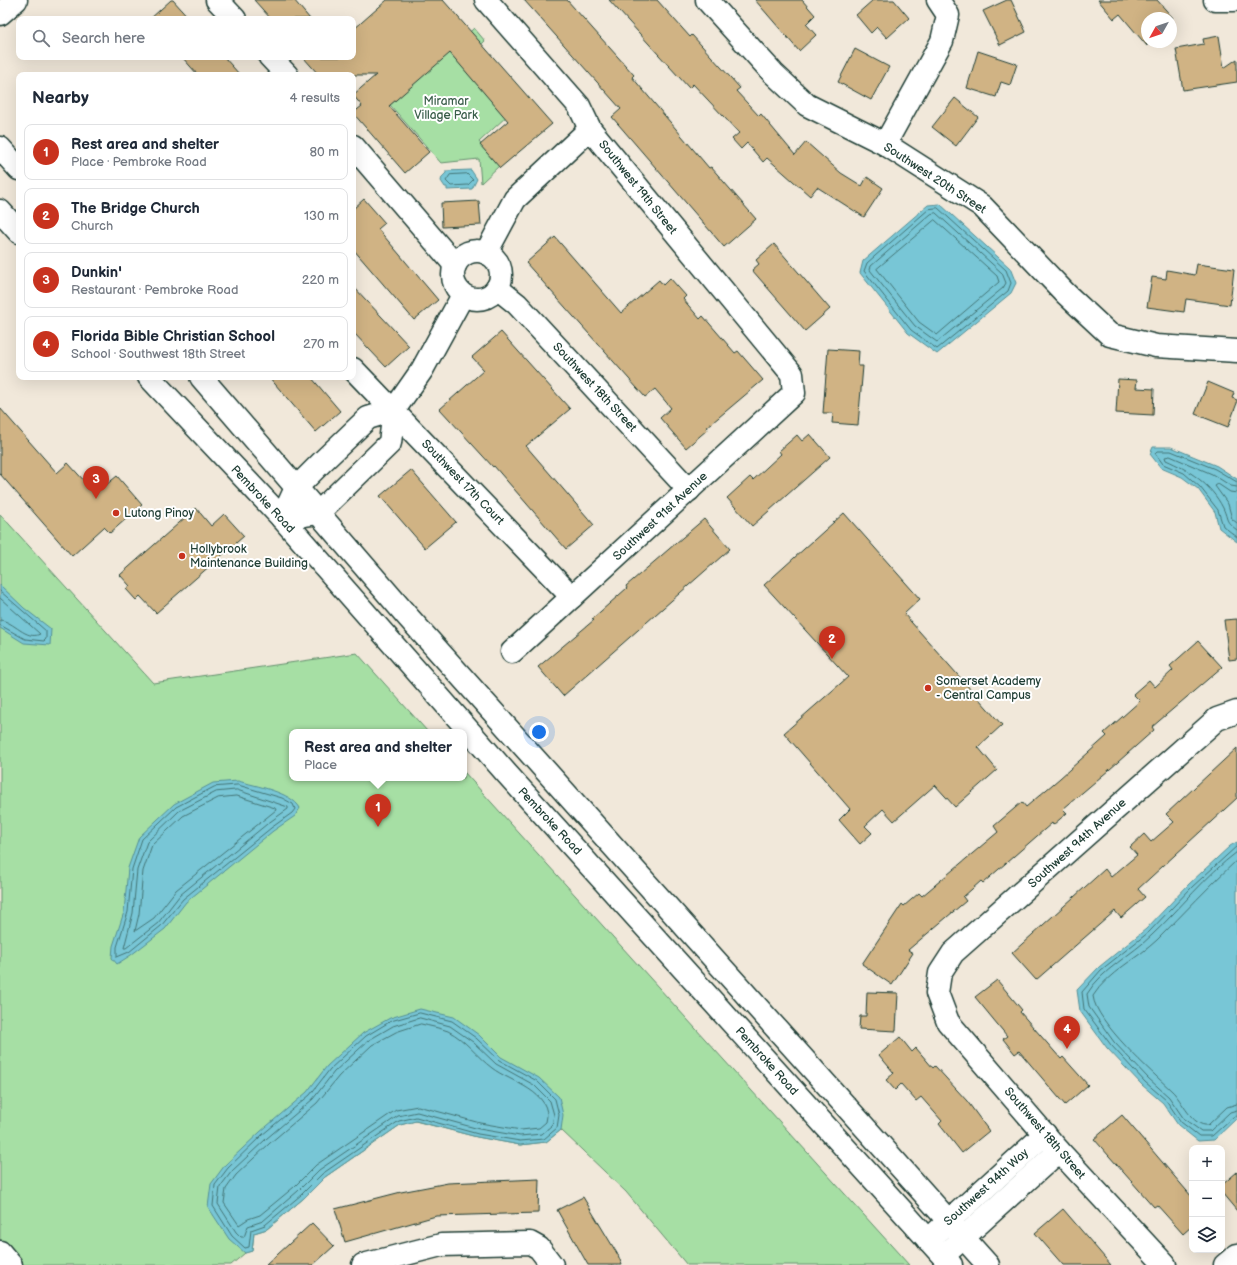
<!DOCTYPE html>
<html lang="en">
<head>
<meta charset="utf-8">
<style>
  :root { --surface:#fff; --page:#f2f2f3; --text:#1f2937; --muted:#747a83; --line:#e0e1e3; --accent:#c8321e }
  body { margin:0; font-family:"Balsamiq Sans",sans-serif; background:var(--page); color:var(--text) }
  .controls { position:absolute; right:12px; bottom:12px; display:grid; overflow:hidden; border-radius:8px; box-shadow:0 4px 16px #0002 }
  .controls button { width:36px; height:36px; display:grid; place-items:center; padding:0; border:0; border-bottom:1px solid var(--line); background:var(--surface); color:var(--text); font:20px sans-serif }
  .compass { position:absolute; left:1141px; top:12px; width:36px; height:36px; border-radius:50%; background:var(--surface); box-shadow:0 4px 16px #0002; rotate:230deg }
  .you { position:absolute; left:539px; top:732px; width:14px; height:14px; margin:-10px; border:3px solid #fff; border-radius:50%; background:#1a73e8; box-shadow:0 0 0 6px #1a73e833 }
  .badge { display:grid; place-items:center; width:26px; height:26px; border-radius:50%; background:var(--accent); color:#fff; font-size:13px; font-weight:700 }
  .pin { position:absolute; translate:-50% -33px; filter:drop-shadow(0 1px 2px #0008) }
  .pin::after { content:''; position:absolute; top:21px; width:14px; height:12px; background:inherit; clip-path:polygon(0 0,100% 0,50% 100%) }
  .popup { position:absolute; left:289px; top:729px; width:178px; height:52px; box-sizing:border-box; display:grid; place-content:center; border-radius:8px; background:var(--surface); filter:drop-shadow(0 1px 3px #0005); font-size:13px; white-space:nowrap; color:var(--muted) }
  .popup b { font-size:15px; color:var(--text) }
  .popup::after { content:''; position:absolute; left:50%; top:100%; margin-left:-8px; border:8px solid transparent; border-top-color:var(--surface) }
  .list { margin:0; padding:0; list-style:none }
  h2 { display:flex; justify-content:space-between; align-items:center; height:52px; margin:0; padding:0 16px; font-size:17px }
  h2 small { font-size:13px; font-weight:400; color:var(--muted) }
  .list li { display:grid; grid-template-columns:26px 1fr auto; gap:12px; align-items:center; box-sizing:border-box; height:56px; margin:0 8px 8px; padding:0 8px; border:1px solid var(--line); border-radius:8px }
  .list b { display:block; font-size:15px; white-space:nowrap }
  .list p { margin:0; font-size:13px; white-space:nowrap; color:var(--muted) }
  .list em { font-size:13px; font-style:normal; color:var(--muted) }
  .icon { flex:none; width:22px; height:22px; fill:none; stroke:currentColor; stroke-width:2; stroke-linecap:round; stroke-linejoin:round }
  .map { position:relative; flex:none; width:1237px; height:1265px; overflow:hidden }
  .search { position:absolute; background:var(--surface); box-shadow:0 4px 16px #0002; left:16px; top:16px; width:340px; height:44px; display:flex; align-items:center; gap:10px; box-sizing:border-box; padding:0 14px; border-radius:8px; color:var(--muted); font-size:15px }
  .panel { position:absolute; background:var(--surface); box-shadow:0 4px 16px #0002; left:16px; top:72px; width:340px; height:308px; border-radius:8px }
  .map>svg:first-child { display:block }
</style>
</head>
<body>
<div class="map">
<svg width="1237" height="1265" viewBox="0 0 1237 1265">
  <rect width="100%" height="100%" fill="#f1e8da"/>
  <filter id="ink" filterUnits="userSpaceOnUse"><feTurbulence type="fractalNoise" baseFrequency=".025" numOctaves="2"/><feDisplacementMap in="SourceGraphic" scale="8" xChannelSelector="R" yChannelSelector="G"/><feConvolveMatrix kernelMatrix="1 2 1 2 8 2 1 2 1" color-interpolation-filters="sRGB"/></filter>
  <g filter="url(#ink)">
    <g fill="#a6dfa4" stroke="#628e6c">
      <polygon points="474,28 485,41 460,64 507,116 479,142 500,165 481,183 479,159 441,163 390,105"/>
      <polygon points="0,514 153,683 357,653 428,732 292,732 292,778 464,778 464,772 909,1265 687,1265 626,1192 561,1130 546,1142 520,1145 477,1137 415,1121 400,1125 325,1177 304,1198 267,1229 254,1233 252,1251 245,1253 231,1265 0,1265"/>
    </g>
    <g fill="#78c6d6" stroke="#548f95">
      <polygon points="471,170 477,179 472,189 447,190 447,187 445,187 441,181 442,177 446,173 446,171"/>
      <polygon points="940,204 1010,268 1016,283 1011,293 937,354 908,333 860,273 863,261 928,205"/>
      <polygon points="1153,447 1171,447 1217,466 1237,479 1237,542 1219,528 1215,512 1198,489 1182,477 1161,468 1150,454"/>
      <polygon points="0,585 24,608 51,629 50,645 24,643 0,628"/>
      <path d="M238,781C256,786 291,792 300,808L295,816L273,831L186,902L165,929L131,955L117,964L112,958L113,946L124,912L128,868L139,837L174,804L213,783Z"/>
      <polygon points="1237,842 1237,1118 1214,1140 1198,1141 1178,1125 1163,1103 1142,1085 1107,1048 1080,1011 1077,990 1099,967 1146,929 1189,884 1230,846"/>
      <polygon points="420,1009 454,1017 479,1035 501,1057 539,1078 559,1097 563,1115 561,1130 546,1142 520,1145 477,1137 416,1121 400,1125 325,1177 304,1198 267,1229 254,1233 252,1251 245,1253 229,1239 208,1207 211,1184 225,1165 260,1132 307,1092 327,1066 363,1033 390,1018"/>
    </g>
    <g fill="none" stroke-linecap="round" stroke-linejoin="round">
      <g stroke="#437475" stroke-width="1">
        <polygon points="467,174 473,180 468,185 451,186 446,181 450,175"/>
        <polygon points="938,208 1006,270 1011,283 1008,291 937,349 911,330 864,271 867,263 929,209"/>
        <polygon points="936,213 1002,273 1006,283 1003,288 937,342 915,326 870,270 871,266 931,214"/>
        <polygon points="935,220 997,276 999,282 937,335 919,322 877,269"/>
        <polyline points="1237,482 1215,469 1171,451 1157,451 1155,453 1163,464 1184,473 1200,487 1218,510 1223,526 1237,537"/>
        <path d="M1237,487L1231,486L1212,474L1170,456L1165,457L1166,460C1189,470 1211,484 1223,508C1229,521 1224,520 1237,530"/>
        <polyline points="1237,493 1230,492 1218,484 1215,486 1228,504 1232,519 1237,523"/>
        <polyline points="0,591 46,631 46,639 44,641 25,639 0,625"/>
        <path d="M0,598L40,634C26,641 14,621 0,620"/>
        <polygon points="238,785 282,798 293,804 295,809 292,813 271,828 183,899 161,926 129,952 117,957 117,947 128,912 132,869 142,839 176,807 214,787"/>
        <polygon points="237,790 288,807 288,809 267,824 180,895 158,923 126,948 124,948 133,913 137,870 147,842 179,811 216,792"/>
        <polygon points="237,796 275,808 276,810 176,890 154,918 135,931 139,914 143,871 152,845 183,816 218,798"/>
        <polyline points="1237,846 1192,887 1149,932 1101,970 1082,992 1084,1009 1111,1045 1145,1082 1166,1100 1181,1122 1199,1136 1212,1136 1233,1117 1237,1115"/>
        <path d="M1237,852C1205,876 1181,908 1152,935C1132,955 1102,969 1087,994L1089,1007L1114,1042L1148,1078L1169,1097L1184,1119L1201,1131H1210L1230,1112L1237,1110"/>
        <path d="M1237,860C1209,886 1184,913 1157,940C1137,959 1108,972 1093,996C1096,1023 1152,1072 1172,1091C1182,1100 1192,1127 1208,1125L1227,1107L1237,1104"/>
        <polygon points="420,1013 452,1021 476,1038 499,1060 537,1081 555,1099 559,1115 557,1128 544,1139 520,1141 478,1134 416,1117 399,1121 322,1174 301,1195 265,1225 251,1230 249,1247 245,1248 232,1236 213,1206 215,1185 228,1168 262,1135 310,1095 330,1069 366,1036 391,1021"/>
        <polygon points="420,1018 450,1026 473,1042 496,1064 534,1085 550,1101 554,1115 552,1125 542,1134 520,1136 479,1129 417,1112 398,1116 319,1170 298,1191 263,1221 248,1226 244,1237 241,1237 236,1232 218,1204 220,1187 232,1171 266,1139 313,1099 334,1072 369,1040 393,1026"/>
        <path d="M421,1024C429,1026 440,1028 448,1031C466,1040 477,1057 492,1068C510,1082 554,1092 546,1122L539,1128L521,1130L480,1123L418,1106L396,1110L316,1165L294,1187L260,1215L248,1219L239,1225L224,1203L226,1189L236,1175L270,1143L317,1103L339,1076L372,1045L396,1032Z"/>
      </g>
    </g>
    <g fill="#d0b384" stroke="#1f3d34">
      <polygon points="171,0 173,0 190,19 150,19"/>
      <polygon points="254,0 294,0 310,19 271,19"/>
      <polygon points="387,0 443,0 552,124 500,168 480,145 508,121 450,53 389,106 429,152 405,173 353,113 362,106 353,95 376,75 319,75 303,57 353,57 353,30"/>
      <polygon points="524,0 567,0 634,75 632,77 709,168 711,167 756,219 724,247 612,117 621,109"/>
      <polygon points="609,0 657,0 690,37 692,35 740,88 736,91 759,116 761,114 795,155 806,142 841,173 862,186 867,177 883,188 864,217 817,187 810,196 767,158 763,162 747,143 741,149 732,139 739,133 693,84 689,88"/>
      <polygon points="755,0 802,0 815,15 806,24 816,35 799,51"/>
      <polygon points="873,0 894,0 909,18 887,38 877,27 871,33 856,15"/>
      <polygon points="1007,0 1011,0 1026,32 1000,45 983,11"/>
      <polygon points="1098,0 1157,0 1173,18 1147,18 1147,46 1120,14 1114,19"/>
      <polygon points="1219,36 1224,68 1237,59 1237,82 1183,90 1176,49 1204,44 1203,39"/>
      <polygon points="855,49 889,67 871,100 838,82"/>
      <polygon points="978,51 1017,64 1010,85 1001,82 996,97 967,88"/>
      <polygon points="182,57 224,57 240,75 198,75"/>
      <polygon points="955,98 978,117 956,146 932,127"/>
      <polygon points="364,199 385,223 378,229 438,300 414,320 353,249 353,209"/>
      <polygon points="479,201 481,225 442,227 441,203"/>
      <polygon points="555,237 621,313 659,280 663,285 670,278 686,296 683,299 700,319 703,316 735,353 738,351 763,380 706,428 707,430 686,448 660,418 671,408 655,389 645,397 526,263"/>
      <polygon points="774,244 830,309 805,331 752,270 759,264 756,260"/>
      <polygon points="1197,264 1234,269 1230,305 1186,299 1184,312 1147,307 1152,277 1166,279 1167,270 1195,275"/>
      <polygon points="353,286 409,346 386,367 353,332"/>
      <polygon points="501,332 570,409 526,446 594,525 566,549 494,466 493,467 440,409 484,370 472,357"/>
      <polygon points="828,349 859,351 858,366 863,366 858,425 832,423 833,413 823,413"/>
      <polygon points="269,377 311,377 340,411 316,432"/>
      <polygon points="1118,379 1137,380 1136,388 1154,389 1153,415 1116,413"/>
      <polygon points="1208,382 1234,393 1232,398 1237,400 1237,403 1228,427 1195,414"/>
      <polygon points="0,408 57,473 68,463 87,484 97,474 106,485 117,476 142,505 110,533 104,527 72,556 0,474"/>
      <polygon points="810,434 830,457 752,526 727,498 750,477 753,480 781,454 779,451 797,435 802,441"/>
      <polygon points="411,470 456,522 425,548 380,496"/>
      <polygon points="196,508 211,526 224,514 244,536 156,613 140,596 136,600 126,589 130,586 120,575"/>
      <polygon points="844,513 920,599 904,614 1002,725 978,747 997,770 955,807 935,785 894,821 883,809 865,826 872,833 860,844 839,820 850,809 784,733 848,677 764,585"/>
      <polygon points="704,519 730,549 563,696 538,667 594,620 592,619 627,588 626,586"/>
      <polygon points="1237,619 1237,659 1229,660 1224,620"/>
      <polygon points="1198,641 1222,667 1152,727 1154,730 1109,770 1063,809 1067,813 1053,825 1052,823 983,883 981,881 963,897 966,901 908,950 913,953 892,985 862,964 902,904 904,906 919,893 922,896 998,832 994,826 1022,802 1026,807 1060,778 1107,736 1104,733 1140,701 1133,694 1149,680 1155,687 1173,670 1170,666"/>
      <polygon points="1237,748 1237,798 1138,889 1145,897 1121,918 1115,911 1036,980 1012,953 1105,869 1111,877 1137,855 1130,847 1144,834 1151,842 1174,822 1166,814"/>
      <polygon points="997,980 1022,1010 1020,1012 1061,1059 1063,1057 1088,1085 1065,1105 1019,1051 1015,1054 1003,1039 1007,1036 975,997"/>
      <polygon points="867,992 898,993 896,1031 859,1029 860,1016 866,1016"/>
      <polygon points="900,1037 912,1052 916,1048 933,1068 935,1066 967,1101 989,1131 962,1153 939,1124 942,1121 921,1097 916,1101 901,1084 895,1090 886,1080 894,1073 879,1055"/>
      <polygon points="1122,1115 1192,1197 1192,1226 1183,1234 1157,1205 1154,1207 1094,1139"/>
      <polygon points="1237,1172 1237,1211 1222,1193 1222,1185"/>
      <polygon points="539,1179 538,1213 436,1216 345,1242 335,1209 401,1192 448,1183"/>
      <polygon points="583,1197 618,1255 622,1265 588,1265 557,1210"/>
      <polygon points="1063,1209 1111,1265 1063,1265 1035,1233"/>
      <polygon points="312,1223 334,1246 313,1265 266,1265"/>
    </g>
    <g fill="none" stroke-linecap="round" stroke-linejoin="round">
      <defs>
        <g id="minor">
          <polyline points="217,0 235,19"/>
          <polyline points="486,0 579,106 590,129 792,374 794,393 512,652"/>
          <polyline points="707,0 773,73 807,105 885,144 982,206 1066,294 1110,335 1156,346 1237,351"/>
          <polyline points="1215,0 1234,0"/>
          <polyline points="270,57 287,75"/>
          <polyline points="885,144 942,41 948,15 938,0"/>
          <polyline points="353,146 455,265"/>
          <circle cx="477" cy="275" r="24"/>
          <polyline points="486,253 515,199 590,129"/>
          <polyline points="497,288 517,304 689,490"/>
          <polyline points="353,369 572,597"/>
          <polyline points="282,518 318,513 390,443 394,410 422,370 463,295"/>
          <polyline points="282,518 296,488 324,460 368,418 394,410"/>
          <polyline points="928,1240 1045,1134"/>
          <polyline points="0,1252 11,1265"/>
          <polyline points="943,1256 1059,1151"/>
          <polyline points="363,1265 441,1245 530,1243 539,1248 552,1265"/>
          <polyline points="1165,1265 1059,1151 948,1022 937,993 940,973 953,953 1217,719 1237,712"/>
          <polyline points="1225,1265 1237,1255"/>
        </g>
        <g id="major">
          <polyline points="0,14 16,0"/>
          <polyline points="0,148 19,169"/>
          <polyline points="0,211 19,232"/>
          <polyline points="149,377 282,518 507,774 951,1265"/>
          <polyline points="201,377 408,617 988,1265"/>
        </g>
      </defs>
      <use href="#minor" stroke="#1f3d34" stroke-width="25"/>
      <use href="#major" stroke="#1f3d34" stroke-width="25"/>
      <use href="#minor" stroke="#fff" stroke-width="22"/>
      <use href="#major" stroke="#fff" stroke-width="22"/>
    </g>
  </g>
  <g fill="#c8321e" stroke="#fff" stroke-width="1.5">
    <circle cx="116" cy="513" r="4"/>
    <circle cx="182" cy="556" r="4"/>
    <circle cx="928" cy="688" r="4"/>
  </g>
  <g text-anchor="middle" stroke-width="4" stroke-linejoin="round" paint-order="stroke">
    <g font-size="12" fill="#3a5d4a" stroke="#fff">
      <text x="446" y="105">Miramar<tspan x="446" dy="14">Village Park</tspan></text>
    </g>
    <g font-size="12" fill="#1f3d34" stroke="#fff">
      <text transform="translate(935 178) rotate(33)" y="4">Southwest 20th Street</text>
      <text transform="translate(638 187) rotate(51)" y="4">Southwest 19th Street</text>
      <text transform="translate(595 387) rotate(47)" y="4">Southwest 18th Street</text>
      <text transform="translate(463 482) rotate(46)" y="4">Southwest 17th Court</text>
      <text transform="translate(263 499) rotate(47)" y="4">Pembroke Road</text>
      <text transform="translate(660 516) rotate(-43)" y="4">Southwest 91st Avenue</text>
      <text transform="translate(550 821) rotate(47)" y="4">Pembroke Road</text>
      <text transform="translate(1077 843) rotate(-42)" y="4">Southwest 94th Avenue</text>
      <text transform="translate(767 1061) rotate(48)" y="4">Pembroke Road</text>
      <text transform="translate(1045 1133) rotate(49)" y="4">Southwest 18th Street</text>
      <text transform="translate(986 1187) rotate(-42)" y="4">Southwest 94th Way</text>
    </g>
    <g font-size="12" fill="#1f3d34" stroke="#fff" text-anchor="start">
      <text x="124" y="517">Lutong Pinoy</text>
      <text x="190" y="553">Hollybrook<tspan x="190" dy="14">Maintenance Building</tspan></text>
      <text x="936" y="685">Somerset Academy<tspan x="936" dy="14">- Central Campus</tspan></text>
    </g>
  </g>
</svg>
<div class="controls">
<button>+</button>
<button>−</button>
<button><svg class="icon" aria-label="layers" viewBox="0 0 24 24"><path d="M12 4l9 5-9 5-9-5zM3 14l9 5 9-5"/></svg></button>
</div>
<svg class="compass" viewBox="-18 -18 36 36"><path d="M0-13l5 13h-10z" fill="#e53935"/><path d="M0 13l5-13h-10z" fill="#747a83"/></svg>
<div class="you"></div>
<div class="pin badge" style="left:378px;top:827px">1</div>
<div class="popup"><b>Rest area and shelter</b>Place</div>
<div class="pin badge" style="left:832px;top:659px">2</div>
<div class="pin badge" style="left:96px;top:499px">3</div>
<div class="pin badge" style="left:1067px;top:1049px">4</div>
<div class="search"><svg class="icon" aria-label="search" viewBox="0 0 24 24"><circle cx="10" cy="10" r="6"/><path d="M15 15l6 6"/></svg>Search here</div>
<section class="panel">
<h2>Nearby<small>4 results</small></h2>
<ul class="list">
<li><span class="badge">1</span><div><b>Rest area and shelter</b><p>Place · Pembroke Road</p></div><em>80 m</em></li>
<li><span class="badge">2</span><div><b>The Bridge Church</b><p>Church</p></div><em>130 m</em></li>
<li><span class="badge">3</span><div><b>Dunkin'</b><p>Restaurant · Pembroke Road</p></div><em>220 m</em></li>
<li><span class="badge">4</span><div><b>Florida Bible Christian School</b><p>School · Southwest 18th Street</p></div><em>270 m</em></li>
</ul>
</section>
</div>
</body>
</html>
